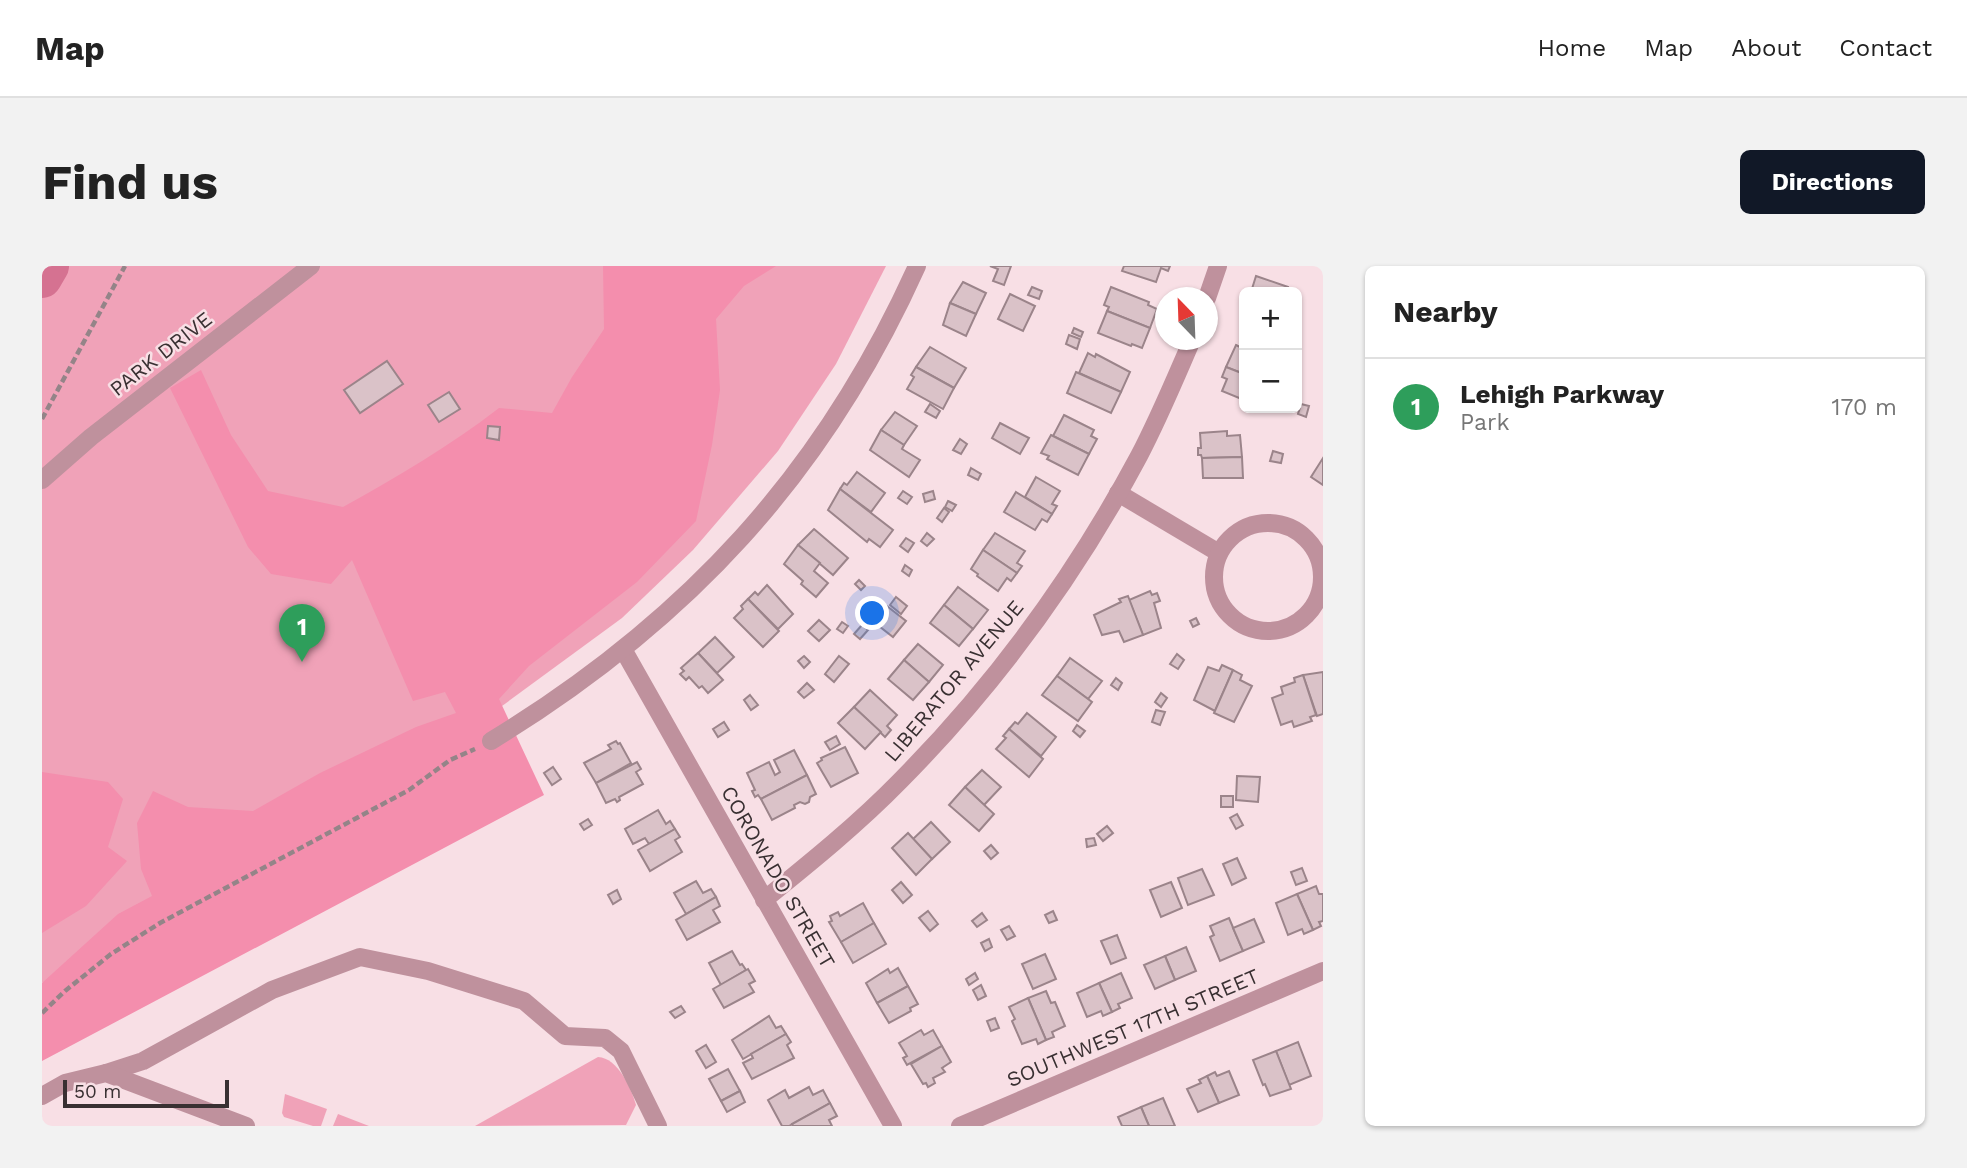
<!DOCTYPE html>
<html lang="en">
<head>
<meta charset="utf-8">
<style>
  :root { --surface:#fff; --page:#f2f2f2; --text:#222; --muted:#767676; --line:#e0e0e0; --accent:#111827 }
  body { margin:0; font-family:"Work Sans",sans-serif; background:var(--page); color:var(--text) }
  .controls { position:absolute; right:21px; top:21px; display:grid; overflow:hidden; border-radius:10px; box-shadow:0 2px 5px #0004 }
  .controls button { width:63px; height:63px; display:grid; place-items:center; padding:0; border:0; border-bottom:2px solid var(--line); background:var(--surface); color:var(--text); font:35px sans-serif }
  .compass { position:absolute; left:1113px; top:21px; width:63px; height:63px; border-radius:50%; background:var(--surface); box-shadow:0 2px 5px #0004; rotate:337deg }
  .scale { position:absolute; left:21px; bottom:18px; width:166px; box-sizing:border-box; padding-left:7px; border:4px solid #393032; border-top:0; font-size:19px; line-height:24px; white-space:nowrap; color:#393032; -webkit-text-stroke:5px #f8dfe5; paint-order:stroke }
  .you { position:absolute; left:831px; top:348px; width:24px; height:24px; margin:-18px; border:5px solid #fff; border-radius:50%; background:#1a73e8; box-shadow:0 0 0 10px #1a73e833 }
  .badge { display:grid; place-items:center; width:46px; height:46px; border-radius:50%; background:var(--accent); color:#fff; font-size:23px; font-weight:700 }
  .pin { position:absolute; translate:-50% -58px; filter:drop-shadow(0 2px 4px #0008) }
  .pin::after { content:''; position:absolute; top:37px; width:24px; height:21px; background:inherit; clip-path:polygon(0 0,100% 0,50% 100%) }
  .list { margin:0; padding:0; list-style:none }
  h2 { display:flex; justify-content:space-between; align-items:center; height:91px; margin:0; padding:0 28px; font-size:30px }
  h2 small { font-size:23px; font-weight:400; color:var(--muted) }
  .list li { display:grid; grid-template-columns:46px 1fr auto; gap:21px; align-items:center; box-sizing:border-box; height:98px; padding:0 28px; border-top:2px solid var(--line) }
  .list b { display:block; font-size:26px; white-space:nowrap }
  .list p { margin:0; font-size:23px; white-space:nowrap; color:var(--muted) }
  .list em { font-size:23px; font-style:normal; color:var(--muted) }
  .map { position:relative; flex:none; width:1281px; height:860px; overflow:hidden; border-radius:10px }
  header { display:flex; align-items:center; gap:42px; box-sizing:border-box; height:98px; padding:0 35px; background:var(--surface); border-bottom:2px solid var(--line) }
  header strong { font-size:33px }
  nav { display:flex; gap:38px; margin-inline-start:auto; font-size:24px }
  .intro { display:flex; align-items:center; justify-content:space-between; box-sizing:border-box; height:168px; padding:0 42px }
  h1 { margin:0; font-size:49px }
  .button { padding:18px 32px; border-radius:10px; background:var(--accent); color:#fff; font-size:24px; font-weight:700 }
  main { display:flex; gap:42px; padding:0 42px }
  aside { flex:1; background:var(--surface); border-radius:10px; box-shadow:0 2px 5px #0004 }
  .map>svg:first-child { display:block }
</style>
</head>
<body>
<header>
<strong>Map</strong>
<nav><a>Home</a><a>Map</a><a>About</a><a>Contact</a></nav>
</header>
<div class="intro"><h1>Find us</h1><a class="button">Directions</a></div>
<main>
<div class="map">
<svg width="1281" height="860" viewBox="0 0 1281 860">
  <rect width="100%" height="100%" fill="#f8dfe5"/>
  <g fill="#f0a2b8">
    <polygon points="0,0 844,0 794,98 736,185 651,284 580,352 460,440 0,717"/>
    <path d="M556,791C576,792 589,822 594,839L584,859L433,860Z"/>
    <polygon points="243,828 285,843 279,860 271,860 242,851 240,847"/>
    <polygon points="296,848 327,860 291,860"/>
  </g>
  <g fill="#f48ead">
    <path d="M561,0H734L702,20L674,53L678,124L670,179L654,255L595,316L487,400L457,433L502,529L0,795V717L76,648L110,630L99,603L95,557L111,525L146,541L211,545L278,507L374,461L414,447L403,426L371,435L310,294L289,318L229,308L206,281L128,122L159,104L189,169L226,225L301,241C355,211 408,180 457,142L510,147L530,111L562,63Z"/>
    <polygon points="0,506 66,516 81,533 66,581 85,595 44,640 0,667"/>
  </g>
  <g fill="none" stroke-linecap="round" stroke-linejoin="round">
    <polyline stroke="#d57291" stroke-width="40" points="0,12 7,0"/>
  </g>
  <g fill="#dac2c8" stroke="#9b848a" stroke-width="2">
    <polygon points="948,0 969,0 962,19 951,15 956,3"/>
    <polygon points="1082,0 1128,0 1126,5 1119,2 1114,16 1080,5"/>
    <polygon points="1214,10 1246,21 1245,26 1209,26"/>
    <polygon points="921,16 944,27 934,48 908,37"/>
    <polygon points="990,21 1000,25 997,33 986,29"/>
    <polygon points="1069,21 1107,36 1106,39 1115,43 1108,62 1065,45 1067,41 1062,39"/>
    <polygon points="968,28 993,40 981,65 956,53"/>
    <polygon points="908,37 934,48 924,70 901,59"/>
    <polygon points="1065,45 1108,62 1100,82 1090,78 1089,80 1056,67"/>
    <polygon points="1032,62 1041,66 1039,71 1030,67"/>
    <polygon points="1027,69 1038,73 1035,83 1024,78"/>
    <polygon points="1194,79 1202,83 1202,108 1184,101"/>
    <polygon points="888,81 924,102 912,122 874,101"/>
    <polygon points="1046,87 1053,91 1054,88 1088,106 1079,126 1037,107"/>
    <polygon points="345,95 361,118 318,147 302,124"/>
    <polygon points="874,101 912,122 901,143 865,123 872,111 869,109"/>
    <polygon points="1184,101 1202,108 1202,134 1180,125 1185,113 1180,111"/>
    <polygon points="1034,106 1079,126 1069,147 1025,127"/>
    <polygon points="407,126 418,143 397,156 386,139"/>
    <polygon points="888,138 898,145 894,152 883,146"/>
    <polygon points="1259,138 1267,140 1264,151 1256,148"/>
    <polygon points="853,146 875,160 862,179 839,164"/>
    <polygon points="1022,149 1052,164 1049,170 1055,173 1047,188 1011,170"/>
    <polygon points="958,157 987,172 978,188 950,172"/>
    <polygon points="446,160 458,161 457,174 445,172"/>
    <polygon points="839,164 862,179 860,183 878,194 867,211 828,184"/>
    <polygon points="1185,165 1185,170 1198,169 1200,191 1160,192 1159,189 1156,189 1156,182 1159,182 1158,167"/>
    <polygon points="1009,169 1047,188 1036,209 1005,193 1007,190 999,187"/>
    <polygon points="918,173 925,178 919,188 911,184"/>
    <polygon points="1231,185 1241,188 1239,197 1228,195"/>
    <polygon points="1200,191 1201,212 1161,212 1160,192"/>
    <polygon points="1281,192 1281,219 1269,211"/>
    <polygon points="929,202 939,208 936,214 926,209"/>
    <polygon points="815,206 843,227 829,246 798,223 802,217 805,219"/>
    <polygon points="994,211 1018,225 1010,238 1015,240 1010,248 983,231"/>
    <polygon points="798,223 851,264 838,281 827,273 825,276 786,244"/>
    <polygon points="861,225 870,231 865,238 856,232"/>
    <polygon points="891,225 893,233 883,236 881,228"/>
    <polygon points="974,226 1010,248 1005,256 1000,253 993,264 962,246"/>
    <polygon points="906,235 914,239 910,245 903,241"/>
    <polygon points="902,242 907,246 900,256 895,252"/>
    <polygon points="772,263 806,292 791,309 756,279"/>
    <polygon points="885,267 892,273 885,280 879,275"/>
    <polygon points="953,267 983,285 975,297 980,300 975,307 941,284"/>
    <polygon points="864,272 872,277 866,286 858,280"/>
    <polygon points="756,279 778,297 772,305 786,317 774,331 759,318 761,315 742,298"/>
    <polygon points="941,284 975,307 969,315 965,312 956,325 935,310 936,308 929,303"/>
    <polygon points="863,299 870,304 867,310 860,305"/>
    <polygon points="817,314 823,320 819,324 813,318"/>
    <polygon points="725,319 751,348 736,363 706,333 713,326 716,329"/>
    <polygon points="916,321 946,344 931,363 902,339"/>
    <polygon points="1108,325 1110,329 1115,327 1118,335 1112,337 1119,362 1101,369 1087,334"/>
    <polygon points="1086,330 1101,369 1082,376 1077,365 1060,369 1052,349 1079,336 1077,333"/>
    <polygon points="854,331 865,340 859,348 848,339"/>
    <polygon points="706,333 737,365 721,381 692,352 701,343 699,340"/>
    <polygon points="841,337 864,355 851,371 828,353"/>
    <polygon points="902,339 931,363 917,380 888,357"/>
    <polygon points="1154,352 1157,358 1151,361 1148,355"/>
    <polygon points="777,354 788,364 777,375 766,365"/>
    <polygon points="800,356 806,360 801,367 795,363"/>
    <polygon points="820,359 826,364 818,373 812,368"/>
    <polygon points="673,371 692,391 675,407 656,387"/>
    <polygon points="876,378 901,399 887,416 862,394"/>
    <polygon points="656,387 681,414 666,427 660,420 657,422 647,411 644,414 638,408 642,405 639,402"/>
    <polygon points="1135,388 1142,394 1136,403 1128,398"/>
    <polygon points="762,390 768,396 762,402 756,395"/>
    <polygon points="797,390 807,398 792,416 783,408"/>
    <polygon points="1028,392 1060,415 1046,433 1015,410"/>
    <polygon points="862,394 887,416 871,434 846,413"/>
    <polygon points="1180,399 1191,404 1173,445 1152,434 1166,401 1177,405"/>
    <polygon points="1191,404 1200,409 1198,414 1210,420 1192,456 1172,447"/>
    <polygon points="1281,406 1281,448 1275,450 1261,409"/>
    <polygon points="1261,409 1274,449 1268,451 1270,455 1252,461 1250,455 1239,459 1230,432 1241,428 1239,421 1253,416 1252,412"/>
    <polygon points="1015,410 1050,436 1036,455 1000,429"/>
    <polygon points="1074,412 1080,417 1076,424 1069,419"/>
    <polygon points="765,417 772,424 762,432 756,426"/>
    <polygon points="828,424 855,449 845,460 849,464 843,471 812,441"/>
    <polygon points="1119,427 1125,432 1119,441 1113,436"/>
    <polygon points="708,429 716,439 709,444 702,434"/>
    <polygon points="812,441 839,466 823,483 796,457"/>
    <polygon points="1114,444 1123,446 1118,459 1110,456"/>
    <polygon points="985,447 1014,471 999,490 967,463 973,456 976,458"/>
    <polygon points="682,456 687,464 676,471 671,463"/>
    <polygon points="1035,459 1043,465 1038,471 1031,465"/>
    <polygon points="967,463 1001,493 987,511 954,483 964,472 961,470"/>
    <polygon points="794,470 798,478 788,484 783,476"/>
    <polygon points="574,475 576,478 578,477 589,497 554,517 542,497 569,483 566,479"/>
    <polygon points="803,481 816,507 789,521 775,497 780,494 779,492"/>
    <polygon points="752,484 765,509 719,533 716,529 713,531 710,525 713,524 705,507 727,496 733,509 738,506 732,494"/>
    <polygon points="595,496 599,503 594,506 601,518 577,531 578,534 575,536 573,533 564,537 554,517"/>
    <polygon points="511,501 519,513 510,519 502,507"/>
    <polygon points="940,504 959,521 942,539 923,521"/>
    <polygon points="765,509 774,528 768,531 767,536 763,538 758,536 752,539 753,542 730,554 719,533"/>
    <polygon points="1195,510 1218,511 1216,536 1194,534"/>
    <polygon points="923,521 952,548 937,565 907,539"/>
    <rect x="1179" y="530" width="12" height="11"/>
    <polygon points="616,544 624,558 628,555 633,563 607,578 603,572 591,578 583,563"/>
    <polygon points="1195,548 1201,559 1194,563 1188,552"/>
    <polygon points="546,553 550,559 542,564 538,558"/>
    <polygon points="889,556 908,576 890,593 871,573"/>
    <polygon points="1065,560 1071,567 1061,575 1055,568"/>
    <polygon points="633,563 638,571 633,574 640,586 608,605 596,584"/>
    <polygon points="866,567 890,593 874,609 850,582"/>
    <polygon points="1052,572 1054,579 1045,581 1044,573"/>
    <polygon points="949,579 956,587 949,593 942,585"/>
    <polygon points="1195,592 1204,612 1190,619 1181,598"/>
    <polygon points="1260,602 1265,615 1254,619 1249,606"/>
    <polygon points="1160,603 1172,629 1146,639 1136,612"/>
    <polygon points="654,615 661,627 669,623 674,631 644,648 632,627"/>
    <polygon points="859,616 870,629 861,637 850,624"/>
    <polygon points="1129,616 1140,642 1119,651 1108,624"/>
    <polygon points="1274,620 1277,628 1281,628 1281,655 1277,656 1279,660 1271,664 1255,628"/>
    <polygon points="575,624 579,633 571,638 566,629"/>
    <polygon points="1255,628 1271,664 1262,668 1260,663 1246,669 1234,637"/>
    <polygon points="674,631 678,640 671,644 678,656 645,674 634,654"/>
    <polygon points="821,637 832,657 799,676 787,656 790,655 788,650 796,646 798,650"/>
    <polygon points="886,645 896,658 888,665 877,652"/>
    <polygon points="1011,645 1015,654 1007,657 1003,649"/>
    <polygon points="940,647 945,654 935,661 930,655"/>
    <polygon points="1187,652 1201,685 1178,695 1168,671 1172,669 1168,660"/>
    <polygon points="1212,653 1222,676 1201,685 1191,662"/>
    <polygon points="832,657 844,678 811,697 799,676"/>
    <polygon points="967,660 973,670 965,674 959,664"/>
    <polygon points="1075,669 1084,692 1069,698 1059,675"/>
    <polygon points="947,673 950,681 943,685 939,677"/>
    <polygon points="1144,681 1154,705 1133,714 1123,690"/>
    <polygon points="690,685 698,699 700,698 704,704 679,719 667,697"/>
    <polygon points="1003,688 1014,713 991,723 980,698"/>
    <polygon points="1123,690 1133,714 1113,723 1102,699"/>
    <polygon points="856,702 866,720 835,737 824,717 846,703 848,707"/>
    <polygon points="706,703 713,715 707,718 712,726 682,742 671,723"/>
    <polygon points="933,707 936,713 927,719 924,713"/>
    <polygon points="1079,707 1090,732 1076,738 1078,742 1070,746 1057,717"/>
    <polygon points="1057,717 1070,746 1061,750 1059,745 1045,751 1035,727"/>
    <polygon points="939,719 944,730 936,734 931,724"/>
    <polygon points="866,720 876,738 868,742 869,745 847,757 835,737"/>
    <polygon points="1004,725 1009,737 1013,736 1023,760 1010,766 1012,771 1004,774 986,732"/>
    <polygon points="986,732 1004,774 996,778 994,773 980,778 970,755 973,753 967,741"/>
    <polygon points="639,740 643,746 633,752 628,746"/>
    <polygon points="727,750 734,762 739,760 744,768 701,793 690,774"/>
    <polygon points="953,752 957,762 949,765 945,755"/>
    <polygon points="879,764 882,769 891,764 900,780 865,799 861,792 865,790 857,777"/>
    <polygon points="744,768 749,776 745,779 752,792 710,813 701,797 711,792 709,788"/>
    <polygon points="1256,776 1269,810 1247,819 1234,785"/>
    <polygon points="664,779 674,796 664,802 654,785"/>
    <polygon points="900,780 909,796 900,802 903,806 891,812 893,817 886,821 884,817 881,818 869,798"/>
    <polygon points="1234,785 1249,823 1228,830 1223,818 1221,819 1211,794"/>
    <polygon points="686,803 698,825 679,835 667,813"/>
    <polygon points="1187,805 1197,829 1177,837 1165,810 1173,806 1175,810"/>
    <polygon points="1165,810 1177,837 1156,846 1145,823 1159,817 1157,814"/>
    <polygon points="767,821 771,829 781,824 788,837 747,860 740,860 726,834 743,824 747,832"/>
    <polygon points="698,825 703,836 685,846 679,835"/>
    <polygon points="1121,832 1133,860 1107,860 1099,841"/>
    <polygon points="788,837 795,850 787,854 790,860 751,860 750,858"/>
    <polygon points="1099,841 1107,860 1080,860 1076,851"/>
  </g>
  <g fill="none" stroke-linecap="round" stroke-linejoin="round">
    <g stroke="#948488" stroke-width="4.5" stroke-dasharray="7 3.5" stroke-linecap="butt">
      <polyline points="0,153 83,0"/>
      <polyline points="0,747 23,725 69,688 118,657 367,524 408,494 433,483"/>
    </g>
    <g stroke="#bf919d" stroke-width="18">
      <polyline points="1165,32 1176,0"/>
      <polyline points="0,214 49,171 269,0"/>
      <polyline points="1076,227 1177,287"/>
      <circle cx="1226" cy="311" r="54"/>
      <polyline points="582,385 851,860"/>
      <path d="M449,475C644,356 781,209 875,0"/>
      <path d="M722,634C769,596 816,558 858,515C953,419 1034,308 1097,190C1117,152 1133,113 1150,74"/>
      <polyline points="64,807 101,795 230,724 318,691 386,705 482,735 523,770 563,772 579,785 616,860"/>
      <polyline points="0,830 23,817 64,807 204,860"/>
      <polyline points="918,860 1281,705"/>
    </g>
  </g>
  <g text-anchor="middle" stroke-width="5" stroke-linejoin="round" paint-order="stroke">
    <g font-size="21" fill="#393032" stroke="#f8dfe5">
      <text transform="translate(119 88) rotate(-38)" y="7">PARK DRIVE</text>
      <text transform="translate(912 415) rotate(-50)" y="7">LIBERATOR AVENUE</text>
      <text transform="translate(736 611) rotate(60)" y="7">CORONADO STREET</text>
      <text transform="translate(1091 762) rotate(-23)" y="7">SOUTHWEST 17TH STREET</text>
    </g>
  </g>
</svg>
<div class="controls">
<button>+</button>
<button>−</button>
</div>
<svg class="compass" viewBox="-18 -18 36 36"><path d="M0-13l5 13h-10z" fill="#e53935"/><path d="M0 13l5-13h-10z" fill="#767676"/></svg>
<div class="scale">50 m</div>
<div class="you"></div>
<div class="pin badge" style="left:260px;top:396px;background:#2e9e5b">1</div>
</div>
<aside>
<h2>Nearby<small></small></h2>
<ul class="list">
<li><span class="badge" style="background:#2e9e5b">1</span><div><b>Lehigh Parkway</b><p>Park</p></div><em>170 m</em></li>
</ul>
</aside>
</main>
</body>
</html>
